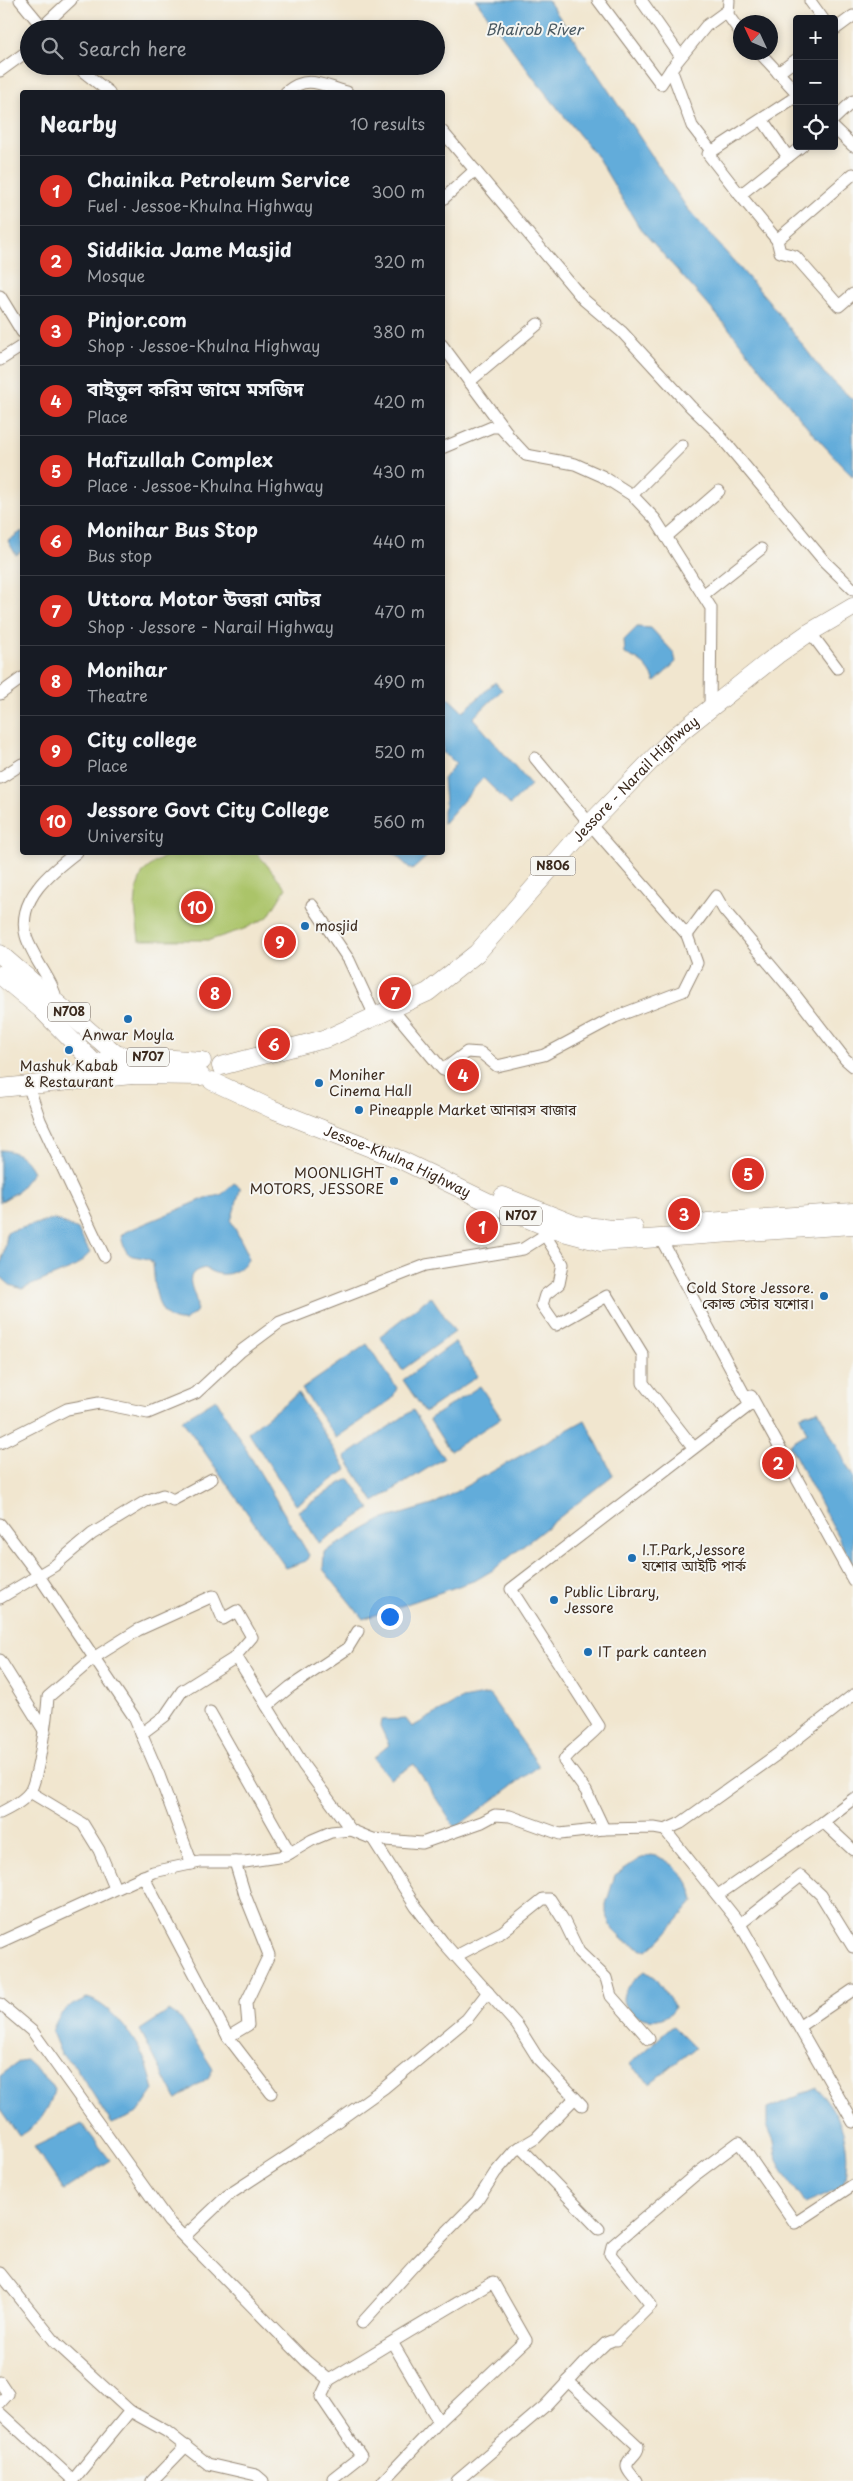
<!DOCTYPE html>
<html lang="en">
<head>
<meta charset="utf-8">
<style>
  :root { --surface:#171b24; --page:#242831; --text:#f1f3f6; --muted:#9ea1a6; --line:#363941; --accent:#d93025 }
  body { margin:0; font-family:"Playpen Sans","Noto Sans Bengali",sans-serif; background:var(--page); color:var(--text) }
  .controls { position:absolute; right:15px; top:15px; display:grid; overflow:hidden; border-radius:5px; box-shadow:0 2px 8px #0003 }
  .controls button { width:45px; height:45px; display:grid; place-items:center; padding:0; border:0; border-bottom:1px solid var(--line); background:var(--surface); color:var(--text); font:25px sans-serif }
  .compass { position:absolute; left:733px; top:15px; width:45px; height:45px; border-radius:50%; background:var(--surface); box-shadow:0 2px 8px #0003; rotate:314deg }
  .you { position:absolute; left:389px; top:1616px; width:18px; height:18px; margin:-12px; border:4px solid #fff; border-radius:50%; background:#1a73e8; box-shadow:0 0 0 8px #1a73e833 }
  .badge { display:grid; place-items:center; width:32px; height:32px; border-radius:50%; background:var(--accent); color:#fff; font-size:16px; font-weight:700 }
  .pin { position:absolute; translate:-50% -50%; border:2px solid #fff; box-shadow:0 1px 5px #0006 }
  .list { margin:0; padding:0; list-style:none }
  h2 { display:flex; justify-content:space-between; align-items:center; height:65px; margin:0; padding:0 20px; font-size:21px }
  h2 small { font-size:16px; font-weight:400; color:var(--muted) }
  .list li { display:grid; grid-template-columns:32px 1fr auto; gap:15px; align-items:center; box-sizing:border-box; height:70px; padding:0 20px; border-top:1px solid var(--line) }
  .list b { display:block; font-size:19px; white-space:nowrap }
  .list p { margin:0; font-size:16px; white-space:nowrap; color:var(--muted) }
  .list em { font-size:16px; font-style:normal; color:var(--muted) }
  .icon { flex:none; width:28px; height:28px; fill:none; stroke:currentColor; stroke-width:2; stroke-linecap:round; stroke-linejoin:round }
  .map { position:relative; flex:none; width:853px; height:2481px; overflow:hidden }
  .search { position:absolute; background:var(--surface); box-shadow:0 2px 8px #0003; left:20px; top:20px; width:425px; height:55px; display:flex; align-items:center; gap:12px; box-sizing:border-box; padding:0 18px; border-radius:28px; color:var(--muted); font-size:19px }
  .panel { position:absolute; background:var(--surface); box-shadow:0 2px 8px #0003; left:20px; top:90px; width:425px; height:765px; border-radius:5px }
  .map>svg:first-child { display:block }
</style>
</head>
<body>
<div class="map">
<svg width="853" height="2481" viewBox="0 0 853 2481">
  <rect width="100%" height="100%" fill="#f6f6f2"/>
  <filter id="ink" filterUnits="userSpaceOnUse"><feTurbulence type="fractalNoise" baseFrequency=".02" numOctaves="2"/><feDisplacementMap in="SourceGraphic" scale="10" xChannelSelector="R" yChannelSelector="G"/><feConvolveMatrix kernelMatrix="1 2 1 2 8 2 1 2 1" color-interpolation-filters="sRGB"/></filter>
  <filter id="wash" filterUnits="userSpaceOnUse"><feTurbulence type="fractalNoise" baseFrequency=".0096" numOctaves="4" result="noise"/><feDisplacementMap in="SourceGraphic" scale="20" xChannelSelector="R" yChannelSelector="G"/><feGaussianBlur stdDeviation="1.12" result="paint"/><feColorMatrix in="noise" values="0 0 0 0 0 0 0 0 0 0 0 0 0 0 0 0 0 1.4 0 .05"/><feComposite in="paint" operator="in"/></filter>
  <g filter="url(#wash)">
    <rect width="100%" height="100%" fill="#f1e6cf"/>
    <polygon fill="#abc469" stroke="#737744" points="257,853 286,888 268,917 244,929 210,940 139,940 135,907 137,887 143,872 154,863 171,853"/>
    <g fill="#62acda" stroke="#4e6b7c">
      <polygon points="476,0 548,0 687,208 768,300 824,373 853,400 853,477 806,426 730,330 639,227 598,158 535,80"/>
      <polygon points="22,531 22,551 16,555 8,541"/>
      <path d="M637,627L651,628L674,653L676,662L655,682C649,666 640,660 625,654L624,640Z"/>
      <polygon points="495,682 502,690 473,718 531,785 510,805 483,778 443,824 443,810 445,804 443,779 456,763 443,753 443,693 463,712"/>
      <polygon points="393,853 431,853 412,870"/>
      <path d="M0,1150C16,1150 26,1158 33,1172L17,1192L0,1202Z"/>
      <path d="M234,1183L240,1187V1190L231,1221L247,1252L248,1259C238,1275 221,1279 205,1268C175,1274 202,1296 196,1312L185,1321C155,1324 155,1285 153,1264L150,1260C133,1253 127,1263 121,1236L125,1232L206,1198L221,1195Z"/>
      <path d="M54,1219L78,1230L90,1253L75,1267L22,1289L10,1285L0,1276C0,1262 6,1248 7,1232Z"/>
      <polygon points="431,1296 455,1332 402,1370 380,1336"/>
      <polygon points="455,1342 478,1376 425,1412 403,1380"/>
      <polygon points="367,1344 397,1388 392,1399 336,1438 302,1389"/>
      <polygon points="480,1386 501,1418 450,1451 429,1419"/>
      <polygon points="298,1393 347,1470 296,1505 248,1432"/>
      <polygon points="216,1399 309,1555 306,1561 286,1568 182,1420"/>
      <polygon points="413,1410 444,1458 374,1502 345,1457"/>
      <polygon points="818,1410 853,1477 853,1565 789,1444 807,1433 800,1416"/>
      <polygon points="585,1420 613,1475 493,1570 476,1580 363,1619 323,1569 324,1552 381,1520 432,1505"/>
      <polygon points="349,1478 370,1509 319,1543 298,1511"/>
      <polygon points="489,1694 539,1766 455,1828 414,1764 390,1779 373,1758 389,1745 380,1726 381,1720 406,1719 412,1727 462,1699"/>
      <path d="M651,1855C673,1859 690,1879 694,1901L662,1938L647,1951L623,1940L613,1930L606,1913V1904L615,1875L639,1859Z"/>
      <path d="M645,1971L655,1978L675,2007C662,2031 622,2016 623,1998C624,1986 637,1978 645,1971Z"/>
      <path d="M87,1998C110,2004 133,2036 143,2056C148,2066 151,2079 154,2090L138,2113L112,2124L75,2066L61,2054L52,2032C59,2011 67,2007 87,1998Z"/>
      <polygon points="169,2011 181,2019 213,2069 208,2078 176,2099 140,2030"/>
      <polygon points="673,2026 695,2048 650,2083 629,2064"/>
      <path d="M26,2060L50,2083L54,2090C50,2109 37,2128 19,2136L0,2109V2076L20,2061Z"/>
      <path d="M817,2088C843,2118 853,2147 843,2187L805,2203L784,2174L777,2160L774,2141L767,2125V2109Z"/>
      <polygon points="82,2124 110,2160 64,2190 34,2147"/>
    </g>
  </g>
  <g filter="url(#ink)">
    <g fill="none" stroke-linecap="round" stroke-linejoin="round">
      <defs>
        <g id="minor">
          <polyline points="20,0 44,29"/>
          <polyline points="598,0 661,84 671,69"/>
          <polyline points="641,0 679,54"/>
          <polyline points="729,0 728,15 740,32"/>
          <polyline points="810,1 823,19"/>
          <polyline points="42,27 71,0"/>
          <polyline points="834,30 853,16"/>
          <polyline points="759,52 797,93"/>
          <polyline points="76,66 109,92"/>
          <polyline points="0,71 29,50"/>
          <polyline points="778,73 797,59"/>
          <path d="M286,92C308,74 321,85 347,92"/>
          <polyline points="834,119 853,101"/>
          <polyline points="764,122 788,157"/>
          <polyline points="834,128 853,146"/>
          <polyline points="442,131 584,300 622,332 691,407 715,430 825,562 853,589"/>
          <polyline points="712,152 692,126 671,69 706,26 728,10"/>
          <polyline points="853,174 777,240 780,252 795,256 839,306 853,294"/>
          <polyline points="740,195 708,154 797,96"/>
          <polyline points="442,200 475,170"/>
          <polyline points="777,240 740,195 802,146"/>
          <polyline points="0,296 22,332"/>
          <polyline points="442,345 506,431"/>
          <polyline points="0,360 22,346"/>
          <polyline points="469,382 538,324"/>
          <polyline points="442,448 492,427 500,427 526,455 575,464 602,476 632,495 655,519 711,608 710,708"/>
          <polyline points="632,495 682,445"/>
          <polyline points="666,537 719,491"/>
          <polyline points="703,595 761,549"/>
          <polyline points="810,632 837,668"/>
          <polyline points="0,694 22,678"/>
          <polyline points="535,758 590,824 687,935 716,896 724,910 793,992 845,1059 853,1066"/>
          <polyline points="0,778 22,764"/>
          <polyline points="312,905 349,960 375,1016"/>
          <path d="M57,1002C54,986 45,974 37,960C34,953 28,944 26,936C16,899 52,871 77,852"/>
          <polyline points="392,1009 443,1070 467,1052 481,1053 497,1066 544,1055 615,1017 683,991 697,963 687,935"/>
          <polyline points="28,1085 40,1120 104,1256"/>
          <polyline points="545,1235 563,1264 559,1284 545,1295 542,1305 556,1325 607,1296 643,1355 643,1383 693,1447"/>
          <polyline points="751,1396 853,1580"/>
          <polyline points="0,1443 67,1409 99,1403 148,1413 196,1393 241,1351 280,1322 426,1265 523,1249 545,1235 556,1225"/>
          <polyline points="0,1524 39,1576 134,1717 159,1775 192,1864"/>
          <polyline points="0,1598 54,1566 92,1534 146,1501 163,1495 173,1500 212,1479"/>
          <polyline points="236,1656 304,1766 351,1830"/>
          <polyline points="0,1660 45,1732"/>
          <polyline points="267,1706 290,1687 347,1649 358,1631"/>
          <polyline points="210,1712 290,1853"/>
          <polyline points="30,1792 83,1824 99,1850 115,1888"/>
          <polyline points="853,1799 823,1822 853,1850"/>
          <path d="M0,1813C10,1808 22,1802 29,1793C38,1782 47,1714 48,1697L95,1657L138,1630L213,1596L223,1619L237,1611L252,1637L233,1659L182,1691L165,1716L141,1734"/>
          <path d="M604,1829L586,1791L564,1761C566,1754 592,1735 599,1726L511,1589L750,1405L660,1237"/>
          <polyline points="665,1830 740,1924 853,2122"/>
          <polyline points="373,1839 416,1907 443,1942 517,2025 539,2060 582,2105"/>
          <polyline points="143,1876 228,2037 271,2093"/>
          <polyline points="718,1895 823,1822"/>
          <polyline points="740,1924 801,1876 821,1895 853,1947"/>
          <polyline points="0,1942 153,1872 200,1862 245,1862 285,1856 312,1840 331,1832 351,1830 373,1839 422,1843 482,1822 495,1815 510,1816 560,1834 604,1829 654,1828 665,1830 681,1823 779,1753 853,1695"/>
          <polyline points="456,1956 502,1932 543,1899 550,1899 564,1921 579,1952 606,1978 611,1996 649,2039"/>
          <path d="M0,2004L33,2032L169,2222L306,2361L329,2380C384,2347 438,2314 493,2282L526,2340L439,2422L392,2342"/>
          <polyline points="800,2026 853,1990"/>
          <polyline points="228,2037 248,2025 246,2003 269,1955 245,1895 235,1862"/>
          <polyline points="520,2147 599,2229"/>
          <polyline points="184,2237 227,2196 297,2150 384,2088 467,2019 488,1992"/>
          <polyline points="0,2273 56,2343 130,2411 166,2431 208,2464 256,2475 263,2481"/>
          <polyline points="362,2323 416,2263 477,2201 495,2173 514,2151 536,2138 575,2098"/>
          <polyline points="616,2340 651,2305 610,2254 612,2246 695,2175 739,2142 795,2223 853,2185"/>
          <polyline points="329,2380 321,2397 361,2456 333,2478"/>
          <path d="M568,2381L638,2446C639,2454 626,2459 627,2467C627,2471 634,2477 636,2481"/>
          <polyline points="0,2382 8,2394 0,2403"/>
          <polyline points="0,2413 73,2480 130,2411"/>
          <polyline points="152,2481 186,2446"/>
          <polyline points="383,2481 439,2422"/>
          <polyline points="457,2481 545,2406 585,2363 606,2343 611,2341"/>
        </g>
        <g id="highway">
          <polyline points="0,954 117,1055 132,1075"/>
          <polyline points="0,975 41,1009 102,1071"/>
          <path id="s1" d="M221,1066L328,1038L428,992L477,953L585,829L673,738L777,655L807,634L853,607"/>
          <polyline points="67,1078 117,1055 202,1061"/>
          <path id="s2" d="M212,1081L272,1109L401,1160L488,1202L552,1229L601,1242L853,1225"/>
          <polyline points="0,1088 132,1075 201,1076"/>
          <polyline points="503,1196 576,1225 612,1229 634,1228"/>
          <polyline points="707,1222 853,1212"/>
        </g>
      </defs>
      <use href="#minor" stroke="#968876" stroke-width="13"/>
      <use href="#highway" stroke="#968876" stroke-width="19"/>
      <use href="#minor" stroke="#fff" stroke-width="11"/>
      <use href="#highway" stroke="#fff" stroke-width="18"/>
    </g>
  </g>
  <g fill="#1f6fb2" stroke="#f6f6f2" stroke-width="2">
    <circle cx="305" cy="926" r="5"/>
    <circle cx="128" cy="1019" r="5"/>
    <circle cx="69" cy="1050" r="5"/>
    <circle cx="319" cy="1083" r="5"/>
    <circle cx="359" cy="1110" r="5"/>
    <circle cx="394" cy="1181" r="5"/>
    <circle cx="824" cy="1296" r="5"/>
    <circle cx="632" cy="1558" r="5"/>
    <circle cx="554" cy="1600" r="5"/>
    <circle cx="588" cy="1652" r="5"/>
  </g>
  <g text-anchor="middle" stroke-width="4" stroke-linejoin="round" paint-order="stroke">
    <g fill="#f6f6f2" stroke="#73675e" stroke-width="1">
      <rect x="530.5" y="856.5" width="45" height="19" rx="4"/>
      <rect x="48" y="1002.5" width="42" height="19" rx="4"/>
      <rect x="127" y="1047.5" width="42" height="19" rx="4"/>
      <rect x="500" y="1206.5" width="42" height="19" rx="4"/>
    </g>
    <g font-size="12" font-weight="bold" fill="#3b2a1e">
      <text x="553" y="870">N806</text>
      <text x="69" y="1016">N708</text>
      <text x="148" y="1061">N707</text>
      <text x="521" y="1220">N707</text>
    </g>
    <g font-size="14" fill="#3b2a1e" stroke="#f6f6f2">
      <text dy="5" stroke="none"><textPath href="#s1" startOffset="519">Jessore - Narail Highway</textPath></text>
      <text dy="5" stroke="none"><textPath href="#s2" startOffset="202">Jessoe-Khulna Highway</textPath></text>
    </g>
    <g font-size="14" fill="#3b2a1e" stroke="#f6f6f2" text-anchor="start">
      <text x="315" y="931">mosjid</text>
      <text x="128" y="1040" text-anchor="middle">Anwar Moyla</text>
      <text x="69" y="1071" text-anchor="middle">Mashuk Kabab<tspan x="69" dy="16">&amp; Restaurant</tspan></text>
      <text x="329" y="1080">Moniher<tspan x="329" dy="16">Cinema Hall</tspan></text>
      <text x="369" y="1115">Pineapple Market আনারস বাজার</text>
      <text x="384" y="1178" text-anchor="end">MOONLIGHT<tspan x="384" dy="16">MOTORS, JESSORE</tspan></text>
      <text x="814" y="1293" text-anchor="end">Cold Store Jessore.<tspan x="814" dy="16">কোল্ড স্টোর যশোর।</tspan></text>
      <text x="642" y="1555">I.T.Park,Jessore<tspan x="642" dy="16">যশোর আইটি পার্ক</tspan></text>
      <text x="564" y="1597">Public Library,<tspan x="564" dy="16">Jessore</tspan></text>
      <text x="598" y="1657">IT park canteen</text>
    </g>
    <g font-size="15" font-style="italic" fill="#495860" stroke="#f6f6f2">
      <text x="534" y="35">Bhairob River</text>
    </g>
  </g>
</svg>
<div class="controls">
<button>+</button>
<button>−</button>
<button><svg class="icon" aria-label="locate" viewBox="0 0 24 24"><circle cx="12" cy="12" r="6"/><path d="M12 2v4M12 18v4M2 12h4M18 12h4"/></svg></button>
</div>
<svg class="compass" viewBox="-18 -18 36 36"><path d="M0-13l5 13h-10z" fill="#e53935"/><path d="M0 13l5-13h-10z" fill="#9ea1a6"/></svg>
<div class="you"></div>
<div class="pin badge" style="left:482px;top:1227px">1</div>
<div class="pin badge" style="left:778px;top:1463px">2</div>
<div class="pin badge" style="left:684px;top:1214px">3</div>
<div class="pin badge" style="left:463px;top:1075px">4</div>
<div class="pin badge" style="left:748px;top:1174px">5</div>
<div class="pin badge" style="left:274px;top:1044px">6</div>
<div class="pin badge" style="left:395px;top:993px">7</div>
<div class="pin badge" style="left:215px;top:993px">8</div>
<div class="pin badge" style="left:280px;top:942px">9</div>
<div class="pin badge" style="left:197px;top:907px">10</div>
<div class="search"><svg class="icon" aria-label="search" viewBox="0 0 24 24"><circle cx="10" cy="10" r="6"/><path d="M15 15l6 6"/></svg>Search here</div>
<section class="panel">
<h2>Nearby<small>10 results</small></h2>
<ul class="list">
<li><span class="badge">1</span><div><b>Chainika Petroleum Service</b><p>Fuel · Jessoe-Khulna Highway</p></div><em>300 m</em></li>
<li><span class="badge">2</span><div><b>Siddikia Jame Masjid</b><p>Mosque</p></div><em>320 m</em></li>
<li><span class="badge">3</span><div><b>Pinjor.com</b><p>Shop · Jessoe-Khulna Highway</p></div><em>380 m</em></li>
<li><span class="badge">4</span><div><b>বাইতুল করিম জামে মসজিদ</b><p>Place</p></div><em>420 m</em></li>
<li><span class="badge">5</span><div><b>Hafizullah Complex</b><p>Place · Jessoe-Khulna Highway</p></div><em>430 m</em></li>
<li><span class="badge">6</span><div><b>Monihar Bus Stop</b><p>Bus stop</p></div><em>440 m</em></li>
<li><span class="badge">7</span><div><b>Uttora Motor উত্তরা মোটর</b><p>Shop · Jessore - Narail Highway</p></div><em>470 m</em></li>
<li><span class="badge">8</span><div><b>Monihar</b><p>Theatre</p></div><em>490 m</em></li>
<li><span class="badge">9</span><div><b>City college</b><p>Place</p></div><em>520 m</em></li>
<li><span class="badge">10</span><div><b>Jessore Govt City College</b><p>University</p></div><em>560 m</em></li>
</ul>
</section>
</div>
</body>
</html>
